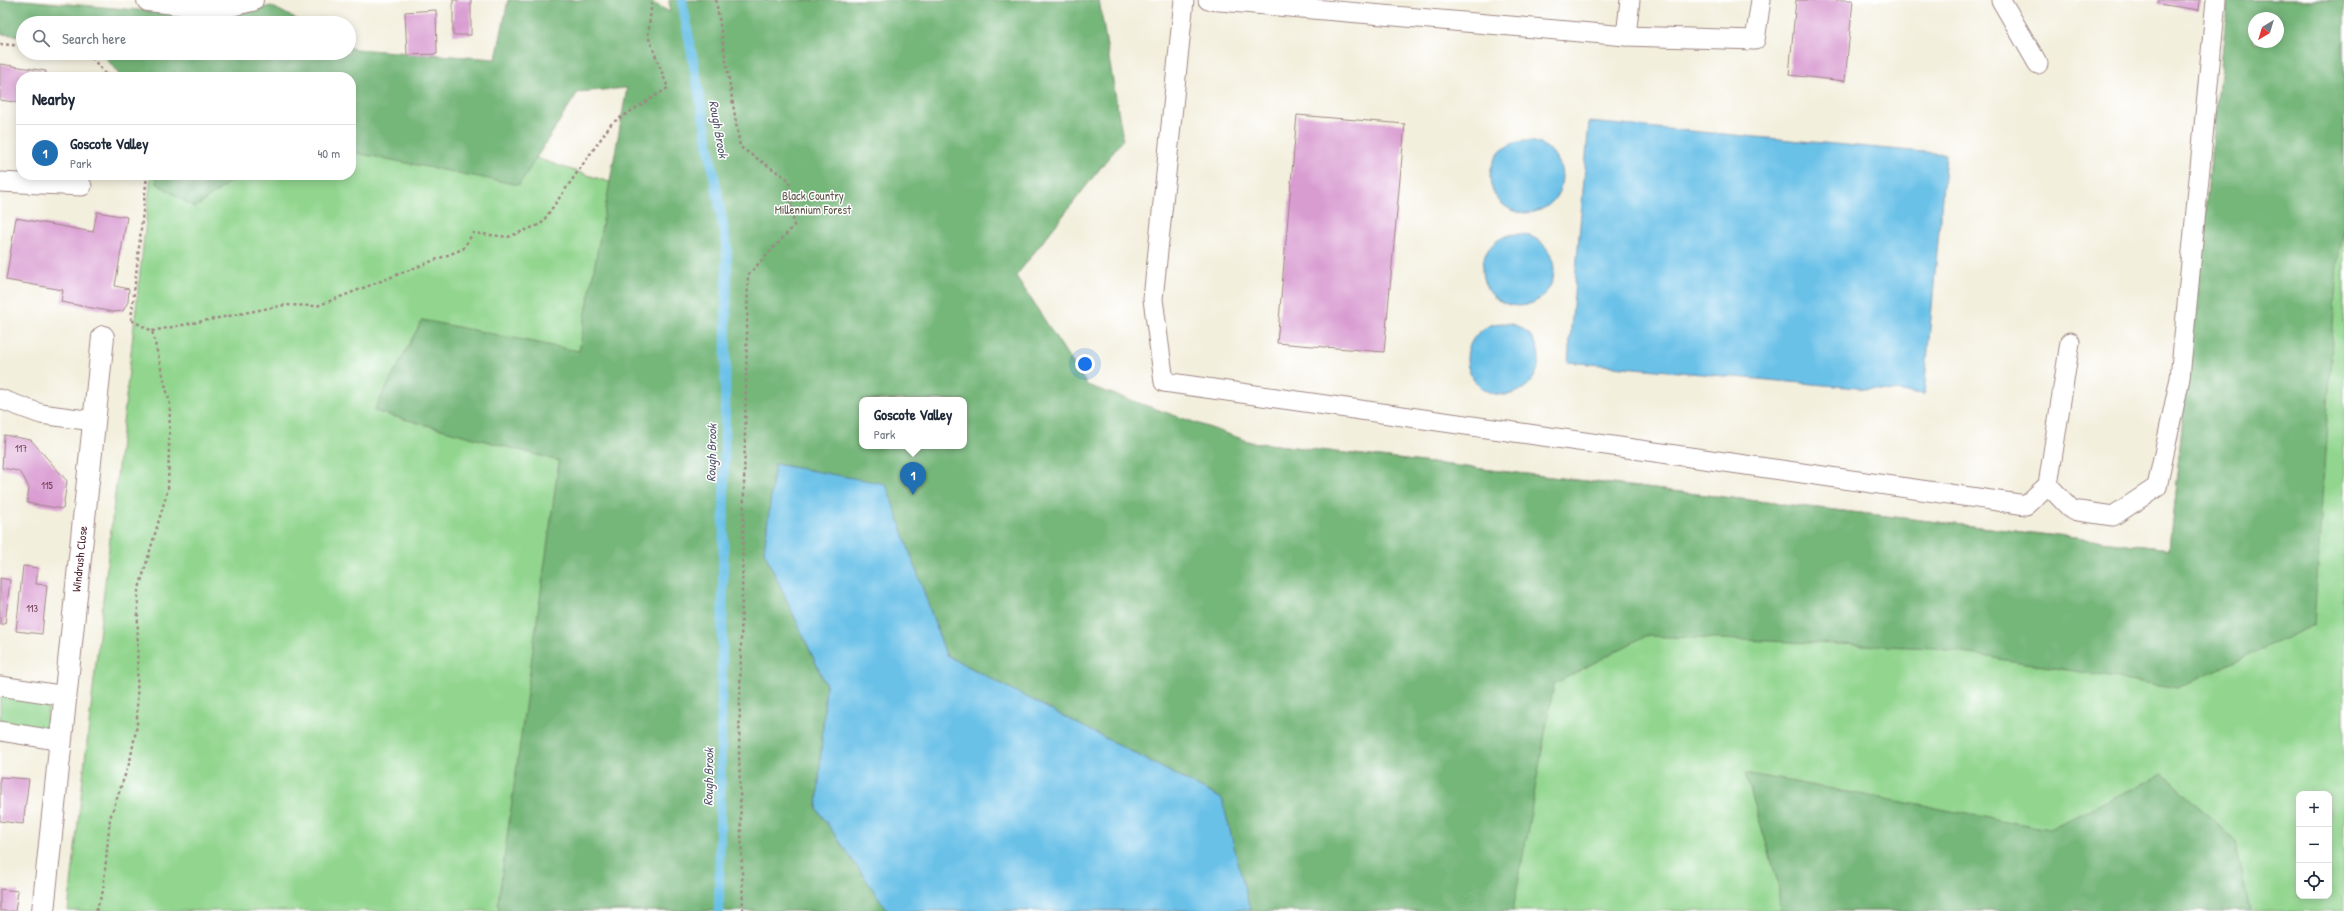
<!DOCTYPE html>
<html lang="en">
<head>
<meta charset="utf-8">
<style>
  :root { --surface:#fff; --page:#f6f6f7; --text:#1f2937; --muted:#747a83; --line:#e0e1e3; --accent:#1f6fb2 }
  body { margin:0; font-family:"Patrick Hand",sans-serif; background:var(--page); color:var(--text) }
  .controls { position:absolute; right:12px; bottom:12px; display:grid; overflow:hidden; border-radius:8px; box-shadow:0 2px 10px #0003 }
  .controls button { width:36px; height:36px; display:grid; place-items:center; padding:0; border:0; border-bottom:1px solid var(--line); background:var(--surface); color:var(--text); font:20px sans-serif }
  .compass { position:absolute; left:2248px; top:12px; width:36px; height:36px; border-radius:50%; background:var(--surface); box-shadow:0 2px 10px #0003; rotate:218deg }
  .you { position:absolute; left:1085px; top:364px; width:14px; height:14px; margin:-10px; border:3px solid #fff; border-radius:50%; background:#1a73e8; box-shadow:0 0 0 6px #1a73e833 }
  .badge { display:grid; place-items:center; width:26px; height:26px; border-radius:50%; background:var(--accent); color:#fff; font-size:13px; font-weight:700 }
  .pin { position:absolute; translate:-50% -33px; filter:drop-shadow(0 1px 2px #0008) }
  .pin::after { content:''; position:absolute; top:21px; width:14px; height:12px; background:inherit; clip-path:polygon(0 0,100% 0,50% 100%) }
  .popup { position:absolute; left:859px; top:397px; width:108px; height:52px; box-sizing:border-box; display:grid; place-content:center; border-radius:8px; background:var(--surface); filter:drop-shadow(0 1px 3px #0005); font-size:13px; white-space:nowrap; color:var(--muted) }
  .popup b { font-size:15px; color:var(--text) }
  .popup::after { content:''; position:absolute; left:50%; top:100%; margin-left:-8px; border:8px solid transparent; border-top-color:var(--surface) }
  .list { margin:0; padding:0; list-style:none }
  h2 { display:flex; justify-content:space-between; align-items:center; height:52px; margin:0; padding:0 16px; font-size:17px }
  h2 small { font-size:13px; font-weight:400; color:var(--muted) }
  .list li { display:grid; grid-template-columns:26px 1fr auto; gap:12px; align-items:center; box-sizing:border-box; height:56px; padding:0 16px; border-top:1px solid var(--line) }
  .list b { display:block; font-size:15px; white-space:nowrap }
  .list p { margin:0; font-size:13px; white-space:nowrap; color:var(--muted) }
  .list em { font-size:13px; font-style:normal; color:var(--muted) }
  .icon { flex:none; width:22px; height:22px; fill:none; stroke:currentColor; stroke-width:2; stroke-linecap:round; stroke-linejoin:round }
  .map { position:relative; flex:none; width:2344px; height:911px; overflow:hidden }
  .search { position:absolute; background:var(--surface); box-shadow:0 2px 10px #0003; left:16px; top:16px; width:340px; height:44px; display:flex; align-items:center; gap:10px; box-sizing:border-box; padding:0 14px; border-radius:22px; color:var(--muted); font-size:15px }
  .panel { position:absolute; background:var(--surface); box-shadow:0 2px 10px #0003; left:16px; top:72px; width:340px; height:108px; border-radius:16px }
  .map>svg:first-child { display:block }
</style>
</head>
<body>
<div class="map">
<svg width="2344" height="911" viewBox="0 0 2344 911">
  <rect width="100%" height="100%" fill="#fff"/>
  <filter id="ink" filterUnits="userSpaceOnUse"><feTurbulence type="fractalNoise" baseFrequency=".025" numOctaves="2"/><feDisplacementMap in="SourceGraphic" scale="8" xChannelSelector="R" yChannelSelector="G"/><feConvolveMatrix kernelMatrix="1 2 1 2 8 2 1 2 1" color-interpolation-filters="sRGB"/></filter>
  <filter id="wash" filterUnits="userSpaceOnUse"><feTurbulence type="fractalNoise" baseFrequency=".012" numOctaves="4" result="noise"/><feDisplacementMap in="SourceGraphic" scale="16" xChannelSelector="R" yChannelSelector="G"/><feGaussianBlur stdDeviation="0.9" result="paint"/><feColorMatrix in="noise" values="0 0 0 0 0 0 0 0 0 0 0 0 0 0 0 0 0 1.4 0 .05"/><feComposite in="paint" operator="in"/></filter>
  <g filter="url(#wash)">
    <rect width="100%" height="100%" fill="#f3efdd"/>
    <g fill="#91d58e" stroke="#6e7a5c" fill-rule="evenodd">
      <path d="M2228,0H2344V911H68L151,175H351V98L812,248L1054,419L2169,549ZM2254,18H2278V42H2254ZM862,400H964V446H862ZM2299,794H2329V896H2299Z"/>
      <polygon points="0,690 50,697 45,734 0,727"/>
    </g>
    <g fill="#74b679" stroke="#5f6a52" fill-rule="evenodd">
      <polygon points="0,0 22,0 219,17 271,6 304,23 23,23 23,36 0,34"/>
      <path d="M508,0H647L670,12L669,0H1099L1123,139L1016,276L1087,385L1251,442L2169,549L2228,0H2344V228L2337,265L2314,625L2177,688L1933,648L1645,636L1554,684L1513,911H1249L1222,799L946,655L886,485L775,464L764,551L826,685L817,809L888,911H499L498,902L559,461L374,411L422,320L579,351L627,88L578,92L519,185L351,152V77H121L102,53H349V47L354,49L496,59ZM2254,18H2278V42H2254ZM862,400H964V446H862Z"/>
      <polygon points="157,175 239,175 195,208 156,183"/>
      <polygon points="1745,773 2049,829 2163,774 2235,840 2250,911 1780,911 1778,882"/>
    </g>
    <g fill="#6bc1e8" stroke="#5a708a">
      <polygon points="1589,122 1946,154 1924,394 1568,362"/>
      <circle cx="1526" cy="177" r="36"/>
      <circle cx="1518" cy="270" r="36"/>
      <circle cx="1503" cy="359" r="36"/>
      <polygon points="775,464 886,484 946,655 1222,799 1250,910 888,911 817,809 826,685 764,551"/>
    </g>
    <g fill="none" stroke-linecap="round" stroke-linejoin="round">
      <polyline stroke="#6bc1e8" stroke-width="10" points="682,0 727,247 719,911"/>
    </g>
    <g id="blocks">
      <g fill="#d99cd1">
        <rect x="453" y="0" width="18" height="35"/>
        <polygon points="1796,0 1853,0 1845,81 1789,75"/>
        <polygon points="2159,0 2200,0 2199,10 2158,4"/>
        <polygon points="436,10 437,54 407,55 405,12"/>
        <polygon points="0,64 46,71 45,77 21,77 21,103 0,100"/>
        <polygon points="66,73 85,76 85,77 65,77"/>
        <polygon points="1297,115 1405,124 1384,352 1277,343"/>
        <polygon points="97,212 127,217 115,286 129,289 128,302 123,311 113,312 61,302 63,290 6,280 16,218 93,232"/>
        <polygon points="4,435 31,440 67,481 63,509 27,503 29,488 23,476 18,471 2,468"/>
        <polygon points="23,566 38,568 36,584 47,585 42,634 16,631"/>
        <polygon points="0,578 10,580 5,624 0,624"/>
        <polygon points="0,777 29,779 23,824 0,821"/>
        <polygon points="0,889 18,891 15,911 0,911"/>
      </g>
    </g>
  </g>
  <g filter="url(#ink)">
    <use href="#blocks" fill-opacity="0" stroke="#9e8784" stroke-width="1"/>
    <g fill="none" stroke-linecap="round" stroke-linejoin="round">
      <defs>
        <g id="lane">
          <polyline points="1184,0 1153,299 1164,382 2026,505 2048,485"/>
          <polyline points="1208,0 1626,36 1755,40 1761,0"/>
          <polyline points="2001,0 2038,64"/>
          <polyline points="1626,36 1630,0"/>
          <polyline points="0,182 82,186"/>
          <polyline points="2070,342 2048,485 2072,510 2113,516 2157,487 2180,378 2216,0"/>
          <polyline points="0,399 41,414 93,421"/>
          <polyline points="0,686 66,696"/>
          <polyline points="0,731 61,741"/>
        </g>
        <g id="street">
          <polyline points="148,0 218,8 252,0"/>
          <path id="s1" d="M43,911L103,337"/>
        </g>
      </defs>
      <use href="#lane" stroke="#9e8784" stroke-width="21"/>
      <use href="#street" stroke="#9e8784" stroke-width="24"/>
      <g stroke="#9e8784" stroke-width="2.5" stroke-dasharray="3 3" stroke-linecap="butt">
        <polyline points="716,0 740,147 789,180 794,226 748,275 739,751 743,911"/>
        <polyline points="0,44 23,46"/>
        <polyline points="88,53 108,77"/>
        <polyline points="131,320 147,175"/>
        <polyline points="152,331 285,305 317,306 463,249 473,233 508,237 541,224 612,123 668,88 648,36 652,0"/>
        <polyline points="96,911 103,891 110,818 130,761 137,725 138,592 168,489 170,404 152,331 131,320"/>
      </g>
      <use href="#lane" stroke="#fff" stroke-width="19"/>
      <use href="#street" stroke="#fff" stroke-width="22"/>
    </g>
  </g>
  <g text-anchor="middle" stroke-width="3" stroke-linejoin="round" paint-order="stroke">
    <g font-size="10" fill="#6e3e54">
      <text x="21" y="452">117</text>
      <text x="47" y="489">115</text>
      <text x="32" y="612">113</text>
    </g>
    <g font-size="12" fill="#5f5649" stroke="#fff">
      <text x="813" y="200">Black Country<tspan x="813" dy="14">Millennium Forest</tspan></text>
    </g>
    <g font-size="12" fill="#4a1f2b" stroke="#fff">
      <text dy="4" stroke="none"><textPath href="#s1" startOffset="354">Windrush Close</textPath></text>
    </g>
    <g font-size="13" font-style="italic" fill="#56586d" stroke="#fff">
      <text transform="translate(719 129) rotate(80)" y="5">Rough Brook</text>
      <text transform="translate(711 453) rotate(-89)" y="5">Rough Brook</text>
      <text transform="translate(708 777) rotate(-89)" y="5">Rough Brook</text>
    </g>
  </g>
</svg>
<div class="controls">
<button>+</button>
<button>−</button>
<button><svg class="icon" aria-label="locate" viewBox="0 0 24 24"><circle cx="12" cy="12" r="6"/><path d="M12 2v4M12 18v4M2 12h4M18 12h4"/></svg></button>
</div>
<svg class="compass" viewBox="-18 -18 36 36"><path d="M0-13l5 13h-10z" fill="#e53935"/><path d="M0 13l5-13h-10z" fill="#747a83"/></svg>
<div class="you"></div>
<div class="pin badge" style="left:913px;top:495px">1</div>
<div class="popup"><b>Goscote Valley</b>Park</div>
<div class="search"><svg class="icon" aria-label="search" viewBox="0 0 24 24"><circle cx="10" cy="10" r="6"/><path d="M15 15l6 6"/></svg>Search here</div>
<section class="panel">
<h2>Nearby<small></small></h2>
<ul class="list">
<li><span class="badge">1</span><div><b>Goscote Valley</b><p>Park</p></div><em>40 m</em></li>
</ul>
</section>
</div>
</body>
</html>
